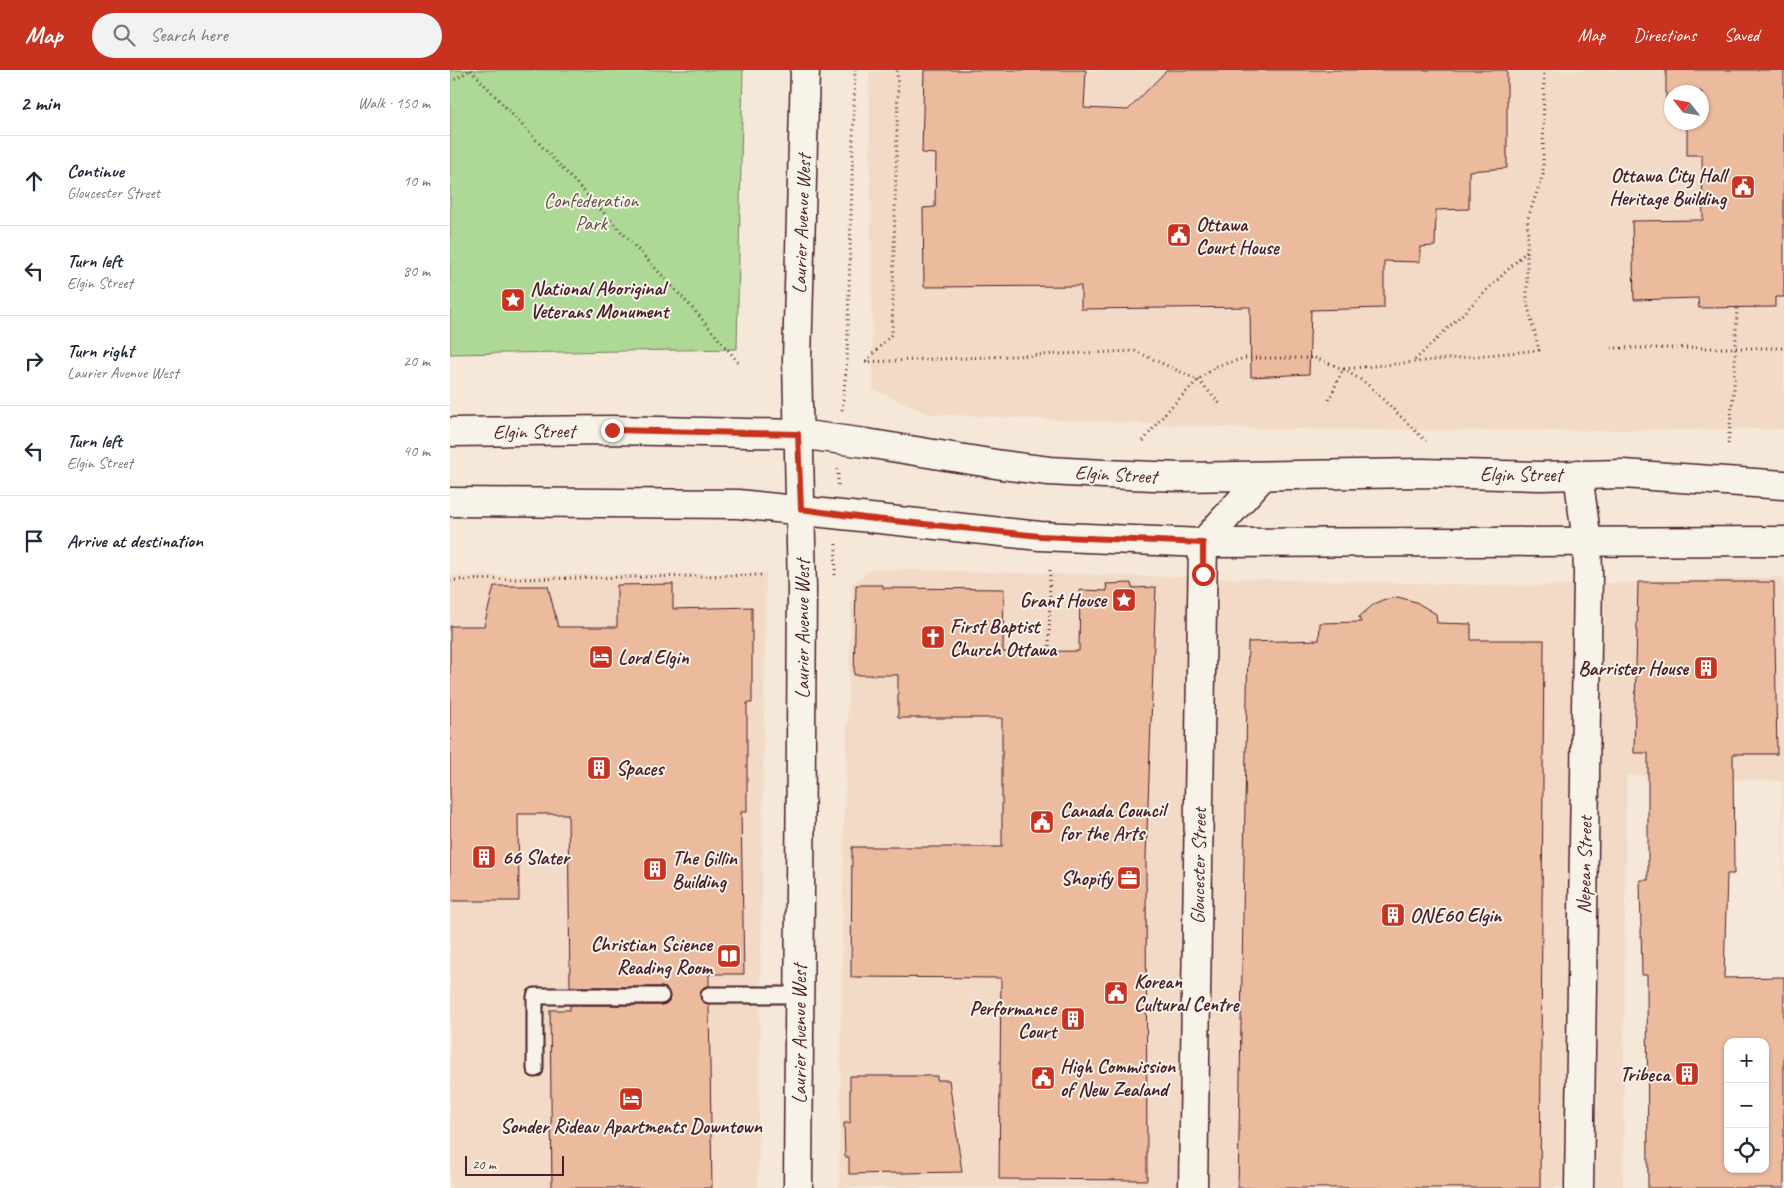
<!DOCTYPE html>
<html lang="en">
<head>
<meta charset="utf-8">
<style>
  :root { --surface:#fff; --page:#f2f2f3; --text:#1f2937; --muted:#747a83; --line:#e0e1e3; --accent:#c8321e }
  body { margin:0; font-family:Caveat,sans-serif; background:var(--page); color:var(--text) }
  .controls { position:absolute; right:15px; bottom:15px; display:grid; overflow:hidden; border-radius:10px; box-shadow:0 1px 4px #0004 }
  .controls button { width:45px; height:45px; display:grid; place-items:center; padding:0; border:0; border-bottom:1px solid var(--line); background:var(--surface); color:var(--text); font:25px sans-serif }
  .compass { position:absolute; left:1214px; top:15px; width:45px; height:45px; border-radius:50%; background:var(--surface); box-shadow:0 1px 4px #0004; rotate:301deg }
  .scale { position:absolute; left:15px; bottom:12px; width:99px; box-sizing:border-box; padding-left:5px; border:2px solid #4a1f2b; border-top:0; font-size:14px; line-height:18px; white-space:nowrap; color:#4a1f2b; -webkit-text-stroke:4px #f7f3e8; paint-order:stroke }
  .stop { position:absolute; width:15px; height:15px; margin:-11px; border:4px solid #c8321e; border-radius:50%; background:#fff }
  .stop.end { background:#c8321e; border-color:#fff; box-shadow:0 1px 5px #0008 }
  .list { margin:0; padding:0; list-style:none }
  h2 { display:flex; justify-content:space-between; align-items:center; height:65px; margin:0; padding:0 20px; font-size:21px }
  h2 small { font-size:16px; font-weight:400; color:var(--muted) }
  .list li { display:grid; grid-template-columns:32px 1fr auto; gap:15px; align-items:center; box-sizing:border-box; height:90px; padding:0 20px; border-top:1px solid var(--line) }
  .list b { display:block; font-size:19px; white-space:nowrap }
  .list p { margin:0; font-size:16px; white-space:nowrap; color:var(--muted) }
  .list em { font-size:16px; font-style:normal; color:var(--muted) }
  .icon { flex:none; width:28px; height:28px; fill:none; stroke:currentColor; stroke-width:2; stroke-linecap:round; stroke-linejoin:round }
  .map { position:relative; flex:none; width:1334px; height:1118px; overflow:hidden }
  header { display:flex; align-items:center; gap:30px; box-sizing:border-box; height:70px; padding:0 25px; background:var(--accent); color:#fff }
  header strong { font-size:24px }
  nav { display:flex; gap:28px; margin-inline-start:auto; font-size:18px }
  .search { width:350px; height:45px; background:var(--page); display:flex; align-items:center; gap:12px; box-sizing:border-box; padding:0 18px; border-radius:28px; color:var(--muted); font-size:19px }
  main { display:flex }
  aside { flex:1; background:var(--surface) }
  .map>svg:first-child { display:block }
</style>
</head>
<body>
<header>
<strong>Map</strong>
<div class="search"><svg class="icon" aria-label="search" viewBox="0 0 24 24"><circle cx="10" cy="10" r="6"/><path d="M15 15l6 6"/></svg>Search here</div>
<nav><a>Map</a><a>Directions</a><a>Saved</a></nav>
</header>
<main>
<aside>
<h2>2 min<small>Walk · 150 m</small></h2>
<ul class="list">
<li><svg class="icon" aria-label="ahead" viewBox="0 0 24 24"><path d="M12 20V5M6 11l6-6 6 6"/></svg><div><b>Continue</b><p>Gloucester Street</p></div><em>10 m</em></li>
<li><svg class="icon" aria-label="left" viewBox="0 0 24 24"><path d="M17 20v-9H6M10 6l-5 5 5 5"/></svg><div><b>Turn left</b><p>Elgin Street</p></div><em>80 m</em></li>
<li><svg class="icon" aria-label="right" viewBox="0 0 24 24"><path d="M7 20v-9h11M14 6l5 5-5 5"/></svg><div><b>Turn right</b><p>Laurier Avenue West</p></div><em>20 m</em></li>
<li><svg class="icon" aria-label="left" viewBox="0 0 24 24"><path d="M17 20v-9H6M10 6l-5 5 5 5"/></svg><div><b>Turn left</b><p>Elgin Street</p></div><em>40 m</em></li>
<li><svg class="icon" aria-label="arrive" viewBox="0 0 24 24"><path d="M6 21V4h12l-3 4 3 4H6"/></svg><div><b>Arrive at destination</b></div></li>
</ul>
</aside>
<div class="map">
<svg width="1334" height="1118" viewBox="0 0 1334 1118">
  <rect width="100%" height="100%" fill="#f5e8d9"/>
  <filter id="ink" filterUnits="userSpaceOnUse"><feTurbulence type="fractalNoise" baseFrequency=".02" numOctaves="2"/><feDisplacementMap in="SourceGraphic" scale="10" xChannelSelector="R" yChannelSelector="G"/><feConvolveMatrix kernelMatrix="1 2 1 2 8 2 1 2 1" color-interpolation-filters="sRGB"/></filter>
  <g filter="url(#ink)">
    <g fill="#f2dac7" fill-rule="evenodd">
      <path d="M1334,0V359L1079,361L815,359L478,344L423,319L419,1ZM1222,22H1252V52H1222Z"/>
      <polygon points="422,499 1079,516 1334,507 1334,901 1332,711 1176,705 1173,1118 389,1118 394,743 402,514"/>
      <polygon points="316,503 308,1118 0,1118 0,506"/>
    </g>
    <polygon fill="#add896" stroke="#7c7c60" points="0,0 293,0 287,279 0,284"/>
    <g fill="#ecba9d" stroke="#4a1f2b" fill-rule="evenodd">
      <polygon points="474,0 636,0 634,38 678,40 717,0 1057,0 1057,98 1019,101 1019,139 986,140 985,176 970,177 970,192 934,191 934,238 861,240 859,304 801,307 800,237 631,239 631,216 474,217 473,138 485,137 486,84 472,83"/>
      <polygon points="1216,0 1334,0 1334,227 1325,227 1325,237 1249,238 1248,228 1184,230 1182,151 1253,150 1252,85 1237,85 1237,52 1252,52 1252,22 1222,22 1222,45 1216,45"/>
      <path d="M1188,512H1324L1327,684H1283L1284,804H1277L1274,908L1334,907V1118H1198L1197,905H1192L1190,810H1198V683H1184ZM1278,972H1315V1099H1278Z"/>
      <polygon points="681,513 682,518 706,517 696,788 697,1110 549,1109 551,908 401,907 402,777 552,777 552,648 448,648 448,605 404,605 406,515 433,515 433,518 554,519 553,582 629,581 630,520 657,521 656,514"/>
      <polygon points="223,514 223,539 302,537 302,633 297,633 297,742 291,742 294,904 259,904 259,916 254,917 250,925 251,930 259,934 262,1118 102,1118 100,940 120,940 120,935 211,935 219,931 220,926 216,918 211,917 120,917 118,744 68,744 69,831 0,831 0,556 34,556 44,516 98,516 108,557 167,557 167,515"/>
      <polygon points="948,527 966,532 986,544 987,553 1021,554 1021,570 1094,570 1090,1118 788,1118 798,572 869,570 870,553 911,552 909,547 923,535 932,530"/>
      <polygon points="400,1006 487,1006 487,1010 499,1010 512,1102 399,1104 399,1087 395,1087 394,1053 400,1053"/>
    </g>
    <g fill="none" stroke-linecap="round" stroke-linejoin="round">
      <defs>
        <g id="service">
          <polyline points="259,925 350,925"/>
          <polyline points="85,999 85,926 211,926"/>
        </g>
        <g id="minor">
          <polyline points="743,1118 753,473"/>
          <polyline points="1129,1118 1138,503 1137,472"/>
        </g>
        <g id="secondary">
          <polyline points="0,362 162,360 348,364 416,373 552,395 599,401 654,404 730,407 971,403 1090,406 1173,404 1334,415"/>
          <polyline points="1128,404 1137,472"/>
          <polyline points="0,432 288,434 590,466 753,473 1334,471"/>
          <polyline points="753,473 813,406"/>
          <polyline points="348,1118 352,520 347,290 355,0"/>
        </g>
      </defs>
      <use href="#service" stroke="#4a1f2b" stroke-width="19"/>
      <use href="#minor" stroke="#4a1f2b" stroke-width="31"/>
      <use href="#secondary" stroke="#4a1f2b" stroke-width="31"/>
      <g stroke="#4a1f2b" stroke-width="3" stroke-dasharray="1 4" stroke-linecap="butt">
        <polyline points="21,0 245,241 288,292"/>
        <polyline points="0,11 6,9 20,0"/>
        <polyline points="1161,278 1334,278"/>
        <polyline points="965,290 1077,181"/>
        <polyline points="416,291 442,264 448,20 447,0"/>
        <polyline points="415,292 685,281 748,310 770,334"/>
        <polyline points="879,330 893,299 1089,280 1077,233 1077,181 1078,148 1093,104 1094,0"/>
        <polyline points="392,340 397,291 405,0"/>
        <polyline points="693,371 718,340 748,310 767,296 795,288 865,288 893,299 916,313 976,371"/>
        <polyline points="1278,374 1284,318 1287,238"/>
        <polyline points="388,415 388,399"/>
        <polyline points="385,505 386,474"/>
        <polyline points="0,510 312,505"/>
        <polyline points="599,581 600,497"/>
      </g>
      <use href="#service" stroke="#f7f3e8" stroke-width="15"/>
      <use href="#minor" stroke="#f7f3e8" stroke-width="28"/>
      <use href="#secondary" stroke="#f7f3e8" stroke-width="28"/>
    </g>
  </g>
  <g fill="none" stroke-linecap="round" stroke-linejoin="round" filter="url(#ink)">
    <polyline stroke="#c8321e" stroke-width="6" points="162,360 348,364 351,439 415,448 590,466 753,473 753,504"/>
  </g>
  <defs>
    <symbol id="civic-square" viewBox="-11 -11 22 22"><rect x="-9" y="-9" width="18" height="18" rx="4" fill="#c8321e" stroke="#f7f3e8"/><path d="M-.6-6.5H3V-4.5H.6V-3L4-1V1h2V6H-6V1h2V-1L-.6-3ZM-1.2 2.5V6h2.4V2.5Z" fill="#fff"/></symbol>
    <symbol id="sight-square" viewBox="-11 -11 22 22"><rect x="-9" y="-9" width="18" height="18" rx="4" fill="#c8321e" stroke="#f7f3e8"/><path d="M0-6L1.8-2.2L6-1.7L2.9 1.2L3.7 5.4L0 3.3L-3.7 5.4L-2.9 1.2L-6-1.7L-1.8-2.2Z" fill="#fff"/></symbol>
    <symbol id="church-square" viewBox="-11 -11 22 22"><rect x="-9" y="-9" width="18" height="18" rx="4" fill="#c8321e" stroke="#f7f3e8"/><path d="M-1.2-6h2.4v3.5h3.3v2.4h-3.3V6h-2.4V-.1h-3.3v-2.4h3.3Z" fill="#fff"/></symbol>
    <symbol id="hotel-square" viewBox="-11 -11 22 22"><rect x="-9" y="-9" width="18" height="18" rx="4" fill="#c8321e" stroke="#f7f3e8"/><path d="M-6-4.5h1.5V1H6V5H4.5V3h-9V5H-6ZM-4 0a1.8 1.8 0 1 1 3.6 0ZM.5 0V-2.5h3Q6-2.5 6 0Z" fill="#fff"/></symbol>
    <symbol id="building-square" viewBox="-11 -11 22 22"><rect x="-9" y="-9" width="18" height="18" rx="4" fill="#c8321e" stroke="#f7f3e8"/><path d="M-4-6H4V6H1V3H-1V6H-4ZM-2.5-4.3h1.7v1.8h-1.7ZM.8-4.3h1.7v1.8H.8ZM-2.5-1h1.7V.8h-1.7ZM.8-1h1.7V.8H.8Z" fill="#fff"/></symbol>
    <symbol id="office-square" viewBox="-11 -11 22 22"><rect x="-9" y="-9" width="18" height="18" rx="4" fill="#c8321e" stroke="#f7f3e8"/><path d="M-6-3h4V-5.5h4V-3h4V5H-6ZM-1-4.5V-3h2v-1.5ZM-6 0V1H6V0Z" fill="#fff"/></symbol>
    <symbol id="library-square" viewBox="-11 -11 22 22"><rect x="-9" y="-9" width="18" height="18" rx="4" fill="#c8321e" stroke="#f7f3e8"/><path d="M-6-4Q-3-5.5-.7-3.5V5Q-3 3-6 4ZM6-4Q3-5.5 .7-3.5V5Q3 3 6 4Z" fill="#fff"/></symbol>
  </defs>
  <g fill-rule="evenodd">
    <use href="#civic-square" x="1279" y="103" width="28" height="28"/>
    <use href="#civic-square" x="715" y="151" width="28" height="28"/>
    <use href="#sight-square" x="49" y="216" width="28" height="28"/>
    <use href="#sight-square" x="660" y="516" width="28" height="28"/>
    <use href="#church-square" x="469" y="553" width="28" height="28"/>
    <use href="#hotel-square" x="137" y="573" width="28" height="28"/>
    <use href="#building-square" x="1242" y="584" width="28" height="28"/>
    <use href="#building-square" x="135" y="684" width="28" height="28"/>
    <use href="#civic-square" x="578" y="738" width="28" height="28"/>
    <use href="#building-square" x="20" y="773" width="28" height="28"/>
    <use href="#building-square" x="191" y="785" width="28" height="28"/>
    <use href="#office-square" x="665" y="794" width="28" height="28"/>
    <use href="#building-square" x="929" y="831" width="28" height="28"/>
    <use href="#library-square" x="265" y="872" width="28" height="28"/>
    <use href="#civic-square" x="652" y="909" width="28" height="28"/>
    <use href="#building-square" x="609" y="935" width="28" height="28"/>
    <use href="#building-square" x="1223" y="990" width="28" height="28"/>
    <use href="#civic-square" x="579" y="994" width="28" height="28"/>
    <use href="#hotel-square" x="167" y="1015" width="28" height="28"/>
  </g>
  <g text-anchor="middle" stroke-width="4" stroke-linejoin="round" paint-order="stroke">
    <g font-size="20" font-weight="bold" fill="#4a1f2b" stroke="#f7f3e8" text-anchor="start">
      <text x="1276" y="112" text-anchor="end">Ottawa City Hall<tspan x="1276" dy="23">Heritage Building</tspan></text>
      <text x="746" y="161">Ottawa<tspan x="746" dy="23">Court House</tspan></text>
      <text x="80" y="225">National Aboriginal<tspan x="80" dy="23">Veterans Monument</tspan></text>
      <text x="656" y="537" text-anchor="end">Grant House</text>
      <text x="500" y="563">First Baptist<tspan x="500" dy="23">Church Ottawa</tspan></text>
      <text x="168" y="594">Lord Elgin</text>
      <text x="1238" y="605" text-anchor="end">Barrister House</text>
      <text x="166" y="705">Spaces</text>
      <text x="610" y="747">Canada Council<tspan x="610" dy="23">for the Arts</tspan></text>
      <text x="52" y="794">66 Slater</text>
      <text x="222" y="795">The Gillin<tspan x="222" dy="23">Building</tspan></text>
      <text x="662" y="815" text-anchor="end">Shopify</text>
      <text x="960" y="852">ONE60 Elgin</text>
      <text x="262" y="881" text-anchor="end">Christian Science<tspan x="262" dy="23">Reading Room</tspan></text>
      <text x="684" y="918">Korean<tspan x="684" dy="23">Cultural Centre</tspan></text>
      <text x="606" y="945" text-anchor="end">Performance<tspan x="606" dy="23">Court</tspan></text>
      <text x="610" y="1003">High Commission<tspan x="610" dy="23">of New Zealand</tspan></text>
      <text x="1220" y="1011" text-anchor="end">Tribeca</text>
      <text x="181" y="1063" text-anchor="middle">Sonder Rideau Apartments Downtown</text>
    </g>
    <g font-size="20" fill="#634d46" stroke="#f7f3e8">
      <text x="141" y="137">Confederation<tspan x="141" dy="23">Park</tspan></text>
    </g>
    <g font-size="20" fill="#4a1f2b" stroke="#f7f3e8">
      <text transform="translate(351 154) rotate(-88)" y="7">Laurier Avenue West</text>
      <text transform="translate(84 361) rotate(-1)" y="7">Elgin Street</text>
      <text transform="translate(666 404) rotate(3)" y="7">Elgin Street</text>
      <text x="1071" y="411">Elgin Street</text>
      <text transform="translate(352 559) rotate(-90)" y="7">Laurier Avenue West</text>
      <text transform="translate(1134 795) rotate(-89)" y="7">Nepean Street</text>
      <text transform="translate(748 796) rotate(-89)" y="7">Gloucester Street</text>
      <text transform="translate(349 964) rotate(-90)" y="7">Laurier Avenue West</text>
    </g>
  </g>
</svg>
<div class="controls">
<button>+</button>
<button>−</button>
<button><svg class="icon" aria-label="locate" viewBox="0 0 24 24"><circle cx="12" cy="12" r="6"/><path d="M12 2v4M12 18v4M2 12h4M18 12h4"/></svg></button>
</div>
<svg class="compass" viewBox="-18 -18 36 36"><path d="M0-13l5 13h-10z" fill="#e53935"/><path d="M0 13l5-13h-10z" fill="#747a83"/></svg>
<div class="scale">20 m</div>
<div class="stop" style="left:753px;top:504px"></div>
<div class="stop end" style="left:162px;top:360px"></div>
</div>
</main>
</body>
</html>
